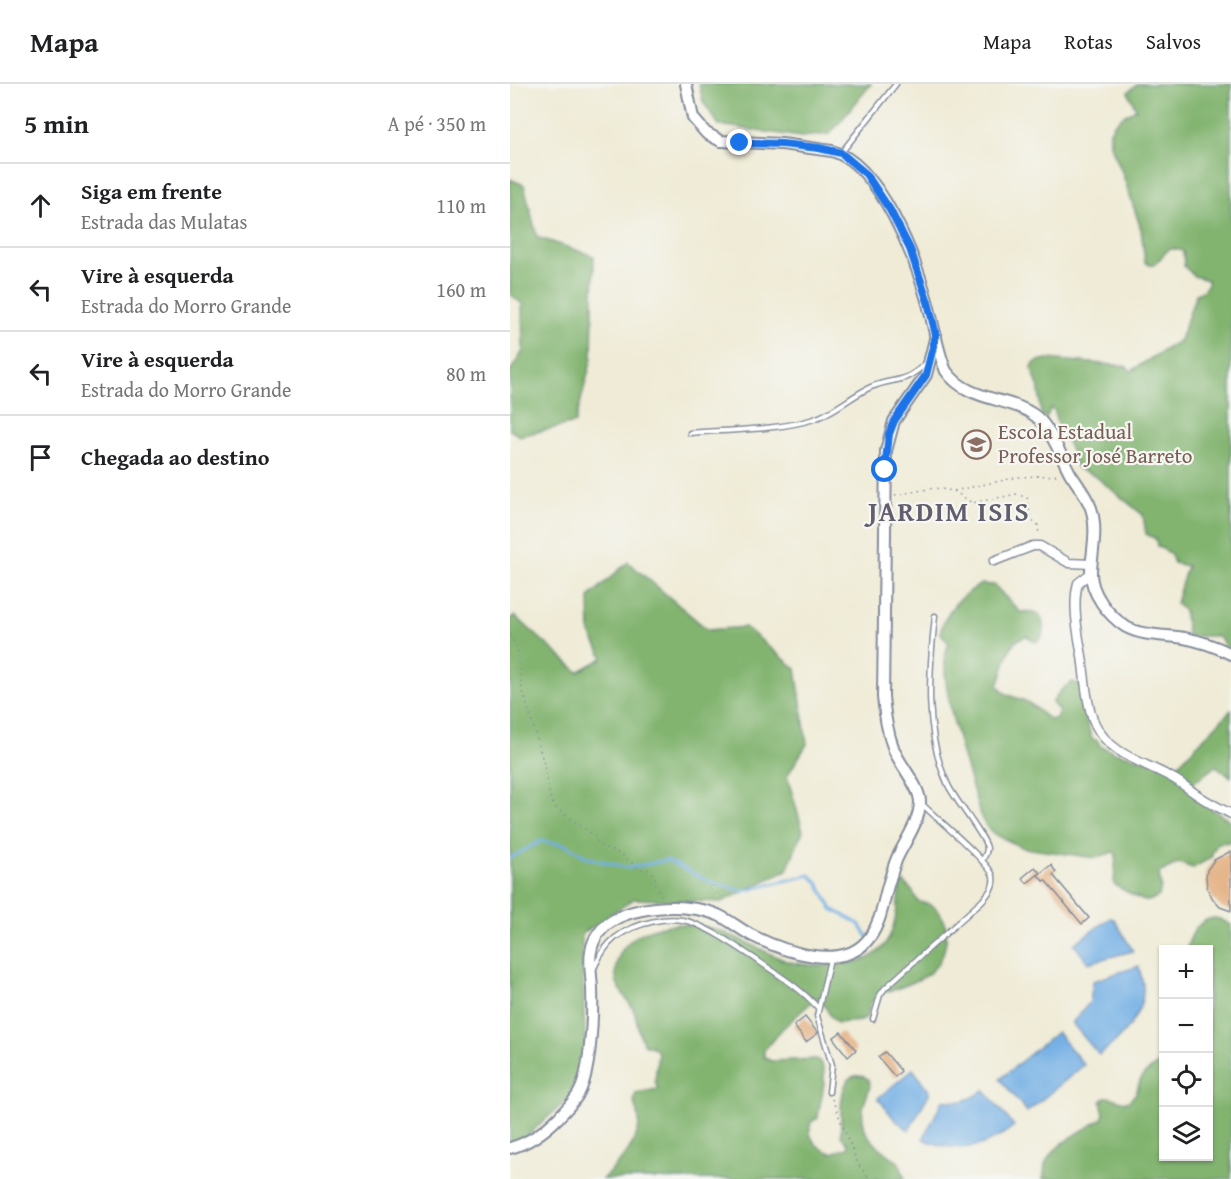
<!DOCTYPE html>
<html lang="pt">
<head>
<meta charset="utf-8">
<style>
  :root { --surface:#fff; --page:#f2f2f2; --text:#202124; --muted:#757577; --line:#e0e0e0 }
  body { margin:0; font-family:"Gentium Book Plus",serif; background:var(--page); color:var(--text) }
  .controls { position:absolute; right:18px; bottom:18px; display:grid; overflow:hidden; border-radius:0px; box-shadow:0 2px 4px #0004 }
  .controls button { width:54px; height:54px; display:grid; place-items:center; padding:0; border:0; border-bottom:2px solid var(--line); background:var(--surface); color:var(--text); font:30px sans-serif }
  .stop { position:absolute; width:18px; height:18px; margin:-14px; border:4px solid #1a73e8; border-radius:50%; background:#fff }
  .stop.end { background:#1a73e8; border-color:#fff; box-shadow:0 2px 6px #0008 }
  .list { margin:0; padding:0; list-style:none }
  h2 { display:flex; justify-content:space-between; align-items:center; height:78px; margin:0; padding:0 24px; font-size:26px }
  h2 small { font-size:20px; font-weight:400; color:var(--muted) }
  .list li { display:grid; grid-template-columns:39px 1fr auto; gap:18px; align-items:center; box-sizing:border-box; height:84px; padding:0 24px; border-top:2px solid var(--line) }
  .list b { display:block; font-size:22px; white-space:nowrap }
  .list p { margin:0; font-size:20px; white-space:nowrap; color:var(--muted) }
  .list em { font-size:20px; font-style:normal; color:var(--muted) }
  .icon { flex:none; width:33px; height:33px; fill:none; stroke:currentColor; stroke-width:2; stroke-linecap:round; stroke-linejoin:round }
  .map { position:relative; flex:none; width:721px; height:1095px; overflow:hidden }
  header { display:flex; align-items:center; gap:36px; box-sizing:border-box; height:84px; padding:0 30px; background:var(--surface); border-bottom:2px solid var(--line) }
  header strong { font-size:28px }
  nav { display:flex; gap:33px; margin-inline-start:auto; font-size:21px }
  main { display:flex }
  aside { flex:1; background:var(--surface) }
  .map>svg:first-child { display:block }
</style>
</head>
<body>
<header>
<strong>Mapa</strong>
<nav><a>Mapa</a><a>Rotas</a><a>Salvos</a></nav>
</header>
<main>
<aside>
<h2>5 min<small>A pé · 350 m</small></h2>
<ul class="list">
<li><svg class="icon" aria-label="ahead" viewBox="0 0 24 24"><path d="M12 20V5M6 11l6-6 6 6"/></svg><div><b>Siga em frente</b><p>Estrada das Mulatas</p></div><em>110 m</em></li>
<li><svg class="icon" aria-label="left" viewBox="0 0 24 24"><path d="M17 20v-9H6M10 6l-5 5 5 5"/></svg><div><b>Vire à esquerda</b><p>Estrada do Morro Grande</p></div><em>160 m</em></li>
<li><svg class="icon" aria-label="left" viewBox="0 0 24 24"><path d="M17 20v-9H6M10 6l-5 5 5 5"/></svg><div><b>Vire à esquerda</b><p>Estrada do Morro Grande</p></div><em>80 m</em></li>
<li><svg class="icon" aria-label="arrive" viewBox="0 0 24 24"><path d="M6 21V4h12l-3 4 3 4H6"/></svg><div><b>Chegada ao destino</b></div></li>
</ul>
</aside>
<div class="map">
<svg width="721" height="1095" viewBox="0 0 721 1095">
  <rect width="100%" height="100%" fill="#f6f6f2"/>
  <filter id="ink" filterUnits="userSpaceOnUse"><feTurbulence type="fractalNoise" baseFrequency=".0167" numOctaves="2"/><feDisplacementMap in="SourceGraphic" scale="12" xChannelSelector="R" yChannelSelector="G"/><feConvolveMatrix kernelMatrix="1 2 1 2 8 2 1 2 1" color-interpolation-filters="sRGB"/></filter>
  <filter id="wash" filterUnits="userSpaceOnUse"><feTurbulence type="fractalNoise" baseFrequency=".008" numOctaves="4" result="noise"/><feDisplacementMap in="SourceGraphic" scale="24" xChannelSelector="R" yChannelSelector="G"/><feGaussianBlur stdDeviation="1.35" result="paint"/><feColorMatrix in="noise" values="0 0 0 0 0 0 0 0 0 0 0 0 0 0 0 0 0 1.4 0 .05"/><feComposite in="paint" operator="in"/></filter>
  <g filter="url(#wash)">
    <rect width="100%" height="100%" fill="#efebd6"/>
    <g fill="#82b46f" stroke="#4e7266" stroke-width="1.5">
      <polygon points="189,0 361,0 320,50 291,53 209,41 193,18"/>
      <path d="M628,0H721V563L716,564L710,554L705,552H679L677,550L674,527L666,519L677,482L664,479L660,469L647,462L646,455L636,450L633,431L585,392L567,384L560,364L546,336L545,327L541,324L536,334L531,330C530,322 530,313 529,305C526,291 511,279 537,275L615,282L621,287L670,256L686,210L693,207L698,200V196L684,192L674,182L673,167L666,165H659L644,181H640L635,178L631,145L612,88L600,60V47L605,39L613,32L626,25L618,8Z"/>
      <polygon points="0,95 14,101 27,153 84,172 82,274 65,339 10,352 0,346 0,288 13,267 12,220 0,210"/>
      <polygon points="118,478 198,546 235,543 286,585 297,660 277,692 293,747 277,786 212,818 124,815 72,850 75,961 59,1014 14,1055 0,1058 0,534 5,532 68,588 93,574 80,549 79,513"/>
      <path d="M471,500L484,501L510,528C529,525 536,533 532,553L526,558L521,556L518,552C495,555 497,583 488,601C493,612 507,613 517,618C526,623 532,631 541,636L546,634L549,627L542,619C547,610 553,602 563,598L574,602L576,635L582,655L588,657L590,662L604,668L666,683L721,626V693L706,682L683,699L687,716L721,737V758L708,759L702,768V773L683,784L668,779L649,789L651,803L649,812C645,814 640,818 635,817C631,816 607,803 604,800L606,770L603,768L586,774L513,764L484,750L476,742L471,733C462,700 422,587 439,560L430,548C438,523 450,513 471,500Z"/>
      <path d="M394,798L403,808L408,818C419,819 425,821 431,831C436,839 437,847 436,857C432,887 412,896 386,905C381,907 374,907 369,910C360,916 359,925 356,934L351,937L327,939C318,933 316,918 306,914L272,945L254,966V973L261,977L307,975C322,987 309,1017 308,1034L301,1038C296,1054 307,1064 321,1069L338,1064V1060L331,1052C331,1034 326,978 358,995C362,1005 358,1007 355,1017C352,1025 352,1036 355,1045C357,1056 379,1070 388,1078C392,1082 392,1090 395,1095H92C107,1083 130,1057 129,1037C128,1026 121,1021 126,1009L148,1005L145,997L148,968L143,963L134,960C127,950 129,942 125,930C121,917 108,909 106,894C102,846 160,834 196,843C220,848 252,867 276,877C296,882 316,883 336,879C343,878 352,877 358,874C386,862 387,826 390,801Z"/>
      <path d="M704,834L710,835L721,841V1095H533C535,1090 534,1085 535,1081C541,1061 576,1045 592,1035L594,1030L591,1018L595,1013C603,1012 609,1018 617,1018C631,1008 625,1003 633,992C638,986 647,981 653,976L654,1072H698V866L677,864C681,849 688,836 704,834Z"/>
    </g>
    <g fill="#72afe4" stroke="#466fa1" stroke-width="1.5">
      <polygon points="600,834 604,835 623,867 578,879 564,860"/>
      <path d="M629,882C630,888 632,895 633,901C636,929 610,956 589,971L562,939L580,918L583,897Z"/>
      <polygon points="547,948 574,981 517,1028 490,995"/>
      <polygon points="403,985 420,1008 399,1046 385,1036 368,1014"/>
      <path d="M474,1006L504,1042C474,1066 449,1070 413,1055L433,1016C450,1020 461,1016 474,1006Z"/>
    </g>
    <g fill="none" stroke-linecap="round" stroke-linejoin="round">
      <polyline stroke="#72afe4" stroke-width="3" points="0,774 31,757 57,761 76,773 118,784 157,776 198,797 233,807 300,791 308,799 322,825 349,840 358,853"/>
    </g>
    <g id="blocks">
      <g fill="#e6b68b">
        <polygon points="721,767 721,827 710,823 703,815 697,804 696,793 697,786 704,776"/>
        <polygon points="541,781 546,788 543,791 579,834 572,840 535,796 533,797 528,791"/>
        <polygon points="525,783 530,789 517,799 512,794"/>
        <polygon points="295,933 308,949 296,958 284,942"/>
        <polygon points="331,948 346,966 338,973 323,954"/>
        <polygon points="375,968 391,987 385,993 368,973"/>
      </g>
    </g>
  </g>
  <g filter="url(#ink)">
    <use href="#blocks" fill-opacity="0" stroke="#858d9a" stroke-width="1.5"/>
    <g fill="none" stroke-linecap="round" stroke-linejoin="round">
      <defs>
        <g id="service">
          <polyline points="331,69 386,0"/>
          <path d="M180,349C216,346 271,346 304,335C325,328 341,312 361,303C385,293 393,301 415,280"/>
          <path d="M425,532C419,588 414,650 438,701C445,716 476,754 477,764C477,769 474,773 472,777"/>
          <path d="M84,884C89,873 95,862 105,854C125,839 160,830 183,839C206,848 227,863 247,876C268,891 291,904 308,924"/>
          <path d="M363,935L370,911L375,904L472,817C479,809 485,802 483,792C479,778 426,734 413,721"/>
          <polyline points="319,1008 322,981 307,932 320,875"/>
        </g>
        <g id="minor">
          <polyline points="484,477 523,462 530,462 559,479 582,480"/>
          <path d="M581,489L568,499C562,521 568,550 572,572C575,593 576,620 585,640C600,672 638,679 666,696C674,701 681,707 689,712C699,719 710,724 721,730"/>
        </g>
        <g id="tertiary">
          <path d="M176,0L183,34L196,49L211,57L272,60L322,67C370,80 406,176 418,220C424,242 427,266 436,287C460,321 506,311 531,337C544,352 551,372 560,389C567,400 576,411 581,424C588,446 582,466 581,487C580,509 599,532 616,543C632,552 656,551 674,554C691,557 705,562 721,570"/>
          <path d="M0,1064C20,1059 35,1047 49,1033C55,1026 62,1020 67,1012C81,992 83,931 82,905C81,884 75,863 92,845C116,820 178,818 208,831C221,837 231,846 243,852C275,868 335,889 360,853C372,836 373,817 379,798C382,789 384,780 388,772C396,756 410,736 410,718C410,703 390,681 384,666C377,648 375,631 373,613L376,367L384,337L416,291L426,251"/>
        </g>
      </defs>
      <use href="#service" stroke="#858d9a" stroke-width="7"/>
      <use href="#minor" stroke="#858d9a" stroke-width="11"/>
      <use href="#tertiary" stroke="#858d9a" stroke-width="14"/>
      <g stroke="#858d9a" stroke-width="1.5" stroke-dasharray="1.5 4.5" stroke-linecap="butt">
        <polyline points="444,407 462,419 507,410 517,414 521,435 528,441 529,452"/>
        <polyline points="385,411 424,404 443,407 509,393 549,391"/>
        <polyline points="0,551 8,565 11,600 34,680 41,717 47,725 85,752 89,761 112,771 129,785 139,786 145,791 146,802 151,812"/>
        <polyline points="322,1015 348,1080 360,1095"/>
      </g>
      <use href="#service" stroke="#fff" stroke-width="4"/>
      <use href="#minor" stroke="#fff" stroke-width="8"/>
      <use href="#tertiary" stroke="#fff" stroke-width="10"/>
    </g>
  </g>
  <g fill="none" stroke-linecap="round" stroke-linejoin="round" filter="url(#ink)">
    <polyline stroke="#1a73e8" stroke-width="8" points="230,59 272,60 309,64 331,69 356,90 380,126 400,165 418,218 426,251 416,291 384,337 379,350 375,386"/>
  </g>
  <defs>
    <symbol id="school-ring" viewBox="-11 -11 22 22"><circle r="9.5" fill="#f6f6f2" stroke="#8d6e63" stroke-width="1.5"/><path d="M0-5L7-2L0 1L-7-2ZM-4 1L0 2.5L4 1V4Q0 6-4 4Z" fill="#8d6e63"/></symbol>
  </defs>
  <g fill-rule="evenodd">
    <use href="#school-ring" x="450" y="344" width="33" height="33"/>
  </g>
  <g text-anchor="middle" stroke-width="4.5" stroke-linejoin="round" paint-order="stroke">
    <g font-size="21" fill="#785e54" stroke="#f6f6f2" text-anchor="start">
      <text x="488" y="355">Escola Estadual<tspan x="488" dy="24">Professor José Barreto</tspan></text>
    </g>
    <g font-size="27" font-weight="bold" letter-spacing="1.5" fill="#625e6e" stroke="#f6f6f2">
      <text x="439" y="437">JARDIM ISIS</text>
    </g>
  </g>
</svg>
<div class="controls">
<button>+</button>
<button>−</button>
<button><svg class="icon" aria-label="locate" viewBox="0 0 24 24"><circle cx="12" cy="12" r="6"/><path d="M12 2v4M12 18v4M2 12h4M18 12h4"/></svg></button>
<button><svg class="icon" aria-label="layers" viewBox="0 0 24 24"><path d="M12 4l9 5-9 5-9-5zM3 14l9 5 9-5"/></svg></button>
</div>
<div class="stop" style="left:375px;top:386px"></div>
<div class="stop end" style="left:230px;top:59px"></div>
</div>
</main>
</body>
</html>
